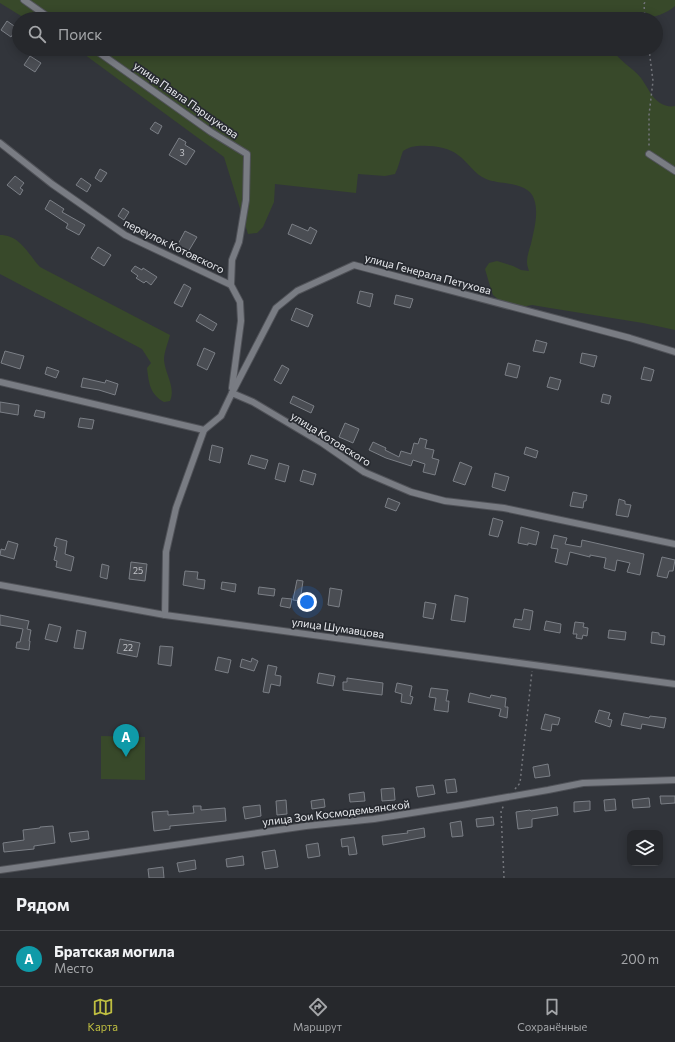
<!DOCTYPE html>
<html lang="ru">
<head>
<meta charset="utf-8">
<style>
  :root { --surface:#26282c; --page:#2e3034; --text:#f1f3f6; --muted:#a4a6a9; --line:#424448; --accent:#bfbe41 }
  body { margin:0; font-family:Commissioner,sans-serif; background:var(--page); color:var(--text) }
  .controls { position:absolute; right:12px; bottom:12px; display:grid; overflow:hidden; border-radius:8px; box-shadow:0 2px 10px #0003 }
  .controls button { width:36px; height:36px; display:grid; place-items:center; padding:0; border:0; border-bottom:1px solid var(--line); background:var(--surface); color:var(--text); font:20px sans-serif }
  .you { position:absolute; left:307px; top:602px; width:14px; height:14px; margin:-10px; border:3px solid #fff; border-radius:50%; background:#1a73e8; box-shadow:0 0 0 6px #1a73e833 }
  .badge { display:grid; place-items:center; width:26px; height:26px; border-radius:50%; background:var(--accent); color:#fff; font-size:13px; font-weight:700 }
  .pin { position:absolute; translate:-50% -33px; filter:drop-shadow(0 1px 2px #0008) }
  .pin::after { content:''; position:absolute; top:21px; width:14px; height:12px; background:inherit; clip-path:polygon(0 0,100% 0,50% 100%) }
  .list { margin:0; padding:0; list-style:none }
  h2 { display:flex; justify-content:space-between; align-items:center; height:52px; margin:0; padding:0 16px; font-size:17px }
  h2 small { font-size:13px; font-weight:400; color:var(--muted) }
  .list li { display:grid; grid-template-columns:26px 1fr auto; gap:12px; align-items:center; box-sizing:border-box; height:56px; padding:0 16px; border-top:1px solid var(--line) }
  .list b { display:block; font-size:15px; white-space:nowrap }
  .list p { margin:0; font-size:13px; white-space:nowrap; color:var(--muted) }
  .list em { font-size:13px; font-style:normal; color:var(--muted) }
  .icon { flex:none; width:22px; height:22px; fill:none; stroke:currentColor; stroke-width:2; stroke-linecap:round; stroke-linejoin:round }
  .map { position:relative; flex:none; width:675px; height:878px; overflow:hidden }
  .search { position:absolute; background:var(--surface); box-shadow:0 2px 10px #0003; left:12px; right:12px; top:12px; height:44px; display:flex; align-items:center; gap:10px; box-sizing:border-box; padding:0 14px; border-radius:22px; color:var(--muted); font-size:15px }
  .sheet { height:108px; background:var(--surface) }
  nav { display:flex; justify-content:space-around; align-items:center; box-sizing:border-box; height:56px; border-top:1px solid var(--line); background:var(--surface); font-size:11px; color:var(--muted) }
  nav a { display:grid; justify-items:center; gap:2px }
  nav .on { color:var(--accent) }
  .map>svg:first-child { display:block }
</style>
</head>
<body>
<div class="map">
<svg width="675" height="878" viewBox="0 0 675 878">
  <rect width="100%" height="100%" fill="#32353b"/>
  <g fill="#38492a">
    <path d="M0,0H675V6C666,14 656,16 645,19H26L0,3Z"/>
    <path d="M77,49H612C619,61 632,67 641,78C647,86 651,97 660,103C665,106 670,107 675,106V330L643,323L550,308L532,305L516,308L499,300L493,295L490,286L485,269L489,263L497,261L513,266L521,270L529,271C528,268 527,265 527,262C527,256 529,250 531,244C534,230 539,213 534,199C528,181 500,185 486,179C474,174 468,162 458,155C448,146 424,144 411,147C408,148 405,150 403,151C400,159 399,166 395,174L385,176L358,174L356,193L275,184L274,202L263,227L257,233L248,234L224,157Z"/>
    <path d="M0,235C20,235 28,254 40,267L170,335C168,343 164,352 164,360C165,374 176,387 170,401L164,402C150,394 149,384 147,368L151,363L142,349L0,274Z"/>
    <polygon points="101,736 145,737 145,780 101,779"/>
  </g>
  <g fill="#4a4d53" stroke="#7b7f86">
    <polygon points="7,21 17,28 11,37 1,30"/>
    <polygon points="30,56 41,63 35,72 24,65"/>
    <polygon points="155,122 162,126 158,134 150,129"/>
    <polygon points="179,138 186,142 185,145 195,151 186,165 169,155"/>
    <polygon points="100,169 107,173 101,182 95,178"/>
    <polygon points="15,176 24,183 20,188 23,190 20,195 7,185"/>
    <polygon points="81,178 91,185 87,192 76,185"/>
    <polygon points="50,200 64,209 62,212 85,225 79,235 66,228 68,224 45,209"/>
    <polygon points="123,208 129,212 124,220 118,216"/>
    <polygon points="292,224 308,231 310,227 317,231 311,244 288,234"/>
    <polygon points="185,231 197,237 188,252 177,246"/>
    <polygon points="98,247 111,255 104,266 91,258"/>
    <polygon points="135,266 142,270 143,268 157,277 151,285 146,281 144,283 136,278 138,276 131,271"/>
    <polygon points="184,284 191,288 182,307 174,303"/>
    <polygon points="360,291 373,294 370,307 357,303"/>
    <polygon points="396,295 413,299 410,308 394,304"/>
    <polygon points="296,308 313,315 308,327 291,320"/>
    <polygon points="200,314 217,324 213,331 196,321"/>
    <polygon points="536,340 547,343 544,353 533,351"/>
    <polygon points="204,348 215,353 207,370 197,365"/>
    <polygon points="5,351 24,356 20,369 1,363"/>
    <polygon points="582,353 597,356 594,367 580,363"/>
    <polygon points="508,363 520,366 517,378 505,375"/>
    <polygon points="282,365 289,369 281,384 274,380"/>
    <polygon points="47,367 59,371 56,378 45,374"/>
    <polygon points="644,367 654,370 651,381 641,379"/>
    <polygon points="550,377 561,380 558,390 547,387"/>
    <polygon points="83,378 105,383 106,380 118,384 115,395 99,390 81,387"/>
    <polygon points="603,394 611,396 609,404 601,402"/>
    <polygon points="293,396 314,406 311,413 290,403"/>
    <polygon points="0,402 19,405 18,415 0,412"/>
    <polygon points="36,410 45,412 44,418 34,416"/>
    <polygon points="80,418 94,420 92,429 78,427"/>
    <polygon points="345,423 359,429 353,443 339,437"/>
    <polygon points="420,438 427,440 425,448 434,450 432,458 439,460 435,475 423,472 425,464 413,460 411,466 386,458 369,450 373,442 386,448 385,450 399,457 401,451 411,454 414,443 418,444"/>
    <polygon points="212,445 223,448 220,463 209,460"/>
    <polygon points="526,447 538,451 536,458 524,454"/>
    <polygon points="251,455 268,460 265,469 248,464"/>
    <polygon points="460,462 472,467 465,485 453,481"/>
    <polygon points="279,463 289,466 285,482 275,479"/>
    <polygon points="303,470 316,474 313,485 300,481"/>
    <polygon points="495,473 509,477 505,491 492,487"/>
    <polygon points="573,492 587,495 586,501 584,501 583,508 570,506"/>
    <polygon points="388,498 400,503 396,511 385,507"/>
    <polygon points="619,499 625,501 625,504 631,505 628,517 616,515"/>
    <polygon points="493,518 503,521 498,537 489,535"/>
    <polygon points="521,527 539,532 536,545 528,543 528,545 518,543"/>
    <polygon points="554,535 567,538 565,544 581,547 582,540 644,554 640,575 627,572 630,563 617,560 615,571 604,568 606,558 590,555 590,557 570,552 567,565 555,562 558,549 551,548"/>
    <polygon points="56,538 67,541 65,554 74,557 71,571 56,567 57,561 54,560 57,547 54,546"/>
    <polygon points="8,541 18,544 14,559 0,555 1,549 5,550"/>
    <polygon points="662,557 675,560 673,571 669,571 667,578 657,576"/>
    <polygon points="131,562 147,564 145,581 129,579"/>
    <polygon points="102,564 109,566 107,579 100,577"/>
    <polygon points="185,571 198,572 197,579 205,580 204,589 183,585"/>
    <polygon points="297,580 303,581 300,601 293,600"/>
    <polygon points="222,582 236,584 235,592 221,589"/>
    <polygon points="259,587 275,589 274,596 258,594"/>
    <polygon points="330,588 342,590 339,607 328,605"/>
    <polygon points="455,595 468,598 465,622 451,620"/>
    <polygon points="282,598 292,599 290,608 280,606"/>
    <polygon points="425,602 436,604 433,619 423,617"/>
    <polygon points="524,609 533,611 530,630 513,627 515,619 522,620"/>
    <polygon points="0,615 29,621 27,629 31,630 29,641 30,641 29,650 16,648 17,642 20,642 23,629 0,625"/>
    <polygon points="546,621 561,624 560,633 544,630"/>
    <polygon points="575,622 584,623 583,627 588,628 587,636 583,635 582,639 576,638 577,634 573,634"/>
    <polygon points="49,624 61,627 57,642 45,639"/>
    <polygon points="77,630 86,632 83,649 74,648"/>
    <polygon points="609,630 626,632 625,640 608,638"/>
    <polygon points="652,632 659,633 659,635 665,636 664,645 651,643"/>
    <polygon points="120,639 140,643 137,657 117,653"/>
    <polygon points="160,646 173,647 171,666 158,664"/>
    <polygon points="218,657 231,660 228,673 215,670"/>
    <polygon points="252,658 258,661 254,671 240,667 242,659 251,662"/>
    <polygon points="268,665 277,667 275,675 281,676 280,686 271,684 269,693 263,692"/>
    <polygon points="319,673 335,676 333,686 317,683"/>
    <polygon points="347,678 383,683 382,695 343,690 343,682 347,682"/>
    <polygon points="397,683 412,686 410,696 413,697 411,704 401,702 402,694 395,692"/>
    <polygon points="431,688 448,690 446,701 449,701 448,712 434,710 436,698 429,697"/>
    <polygon points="470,693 490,698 491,695 506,698 505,707 508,707 507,718 499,716 501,709 468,702"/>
    <polygon points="599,710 610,713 608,719 612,720 610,727 595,722"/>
    <polygon points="624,713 649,718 650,716 666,718 664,728 642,724 641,729 621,725"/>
    <polygon points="545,714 560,718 558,725 552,724 551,731 541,729"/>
    <polygon points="548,764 550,776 535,778 533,767"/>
    <polygon points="455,779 457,792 447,793 445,780"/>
    <polygon points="433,785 435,794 418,797 416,787"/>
    <polygon points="394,788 395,800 382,801 381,789"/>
    <polygon points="364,792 365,801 350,802 349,794"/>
    <polygon points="660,796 675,796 675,803 661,804"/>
    <polygon points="649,798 650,807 633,808 632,800"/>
    <polygon points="324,799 325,807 312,809 311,801"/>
    <polygon points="615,799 616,810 605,811 604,800"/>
    <polygon points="286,800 287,814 277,815 276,801"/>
    <polygon points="590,801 590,810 574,812 574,802"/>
    <polygon points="260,805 261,816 245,819 243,807"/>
    <polygon points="193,806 201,806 201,810 225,808 226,821 170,826 170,829 154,831 152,812 168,811 168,815 194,813"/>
    <polygon points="557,807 558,815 532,819 532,827 518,829 516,812 530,810 531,811"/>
    <polygon points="493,817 494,825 477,827 476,819"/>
    <polygon points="461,821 463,836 452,837 450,823"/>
    <polygon points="53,826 55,843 34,846 34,849 4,852 3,843 24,840 23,830 40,828 40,827"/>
    <polygon points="424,828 425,837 383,845 382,836 408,833 407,831"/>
    <polygon points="88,831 89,839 71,842 69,833"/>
    <polygon points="354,837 357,854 349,855 348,846 342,847 341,839"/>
    <polygon points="318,843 320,856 308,858 306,845"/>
    <polygon points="275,850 278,867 265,869 262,852"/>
    <polygon points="243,856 244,865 227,867 226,859"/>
    <polygon points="195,860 196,869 179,872 177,863"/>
    <polygon points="163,867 164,878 149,878 148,869"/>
  </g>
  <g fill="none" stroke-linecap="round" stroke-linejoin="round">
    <defs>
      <g id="minor">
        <polyline points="24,0 51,19"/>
        <polyline points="94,49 211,132 247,154 246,200 239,242 232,260 231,285"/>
        <polyline points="0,143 52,184 125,235 231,285 240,302 241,321 232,388"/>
        <polyline points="649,154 675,171"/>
        <polyline points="0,382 204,430 221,416 232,393 253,402 322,443 364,472 411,492 445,501 504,508 675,544"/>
        <polyline points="232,393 276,308 297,291 354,265 630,338 675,352"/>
        <polyline points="0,585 165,615 675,684"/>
        <polyline points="165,615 166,552 176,508 204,430"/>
        <polyline points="0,870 306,826 374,819 462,805 548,790 583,783 675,780"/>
      </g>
    </defs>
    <use href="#minor" stroke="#505258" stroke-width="8"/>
    <g stroke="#73757b" stroke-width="1.5" stroke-dasharray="2 3" stroke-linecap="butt">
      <polyline points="645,19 644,4 646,0"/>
      <polyline points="649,49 653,81 649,115 649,148"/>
      <polyline points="515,789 520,783 532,671"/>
      <polyline points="504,878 501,811 504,805"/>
    </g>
    <use href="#minor" stroke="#797c83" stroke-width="6"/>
  </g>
  <g text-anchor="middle" stroke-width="3.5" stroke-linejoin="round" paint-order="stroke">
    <g font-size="9" fill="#c2c4c9">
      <text x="182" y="156">3</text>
      <text x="138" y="574">25</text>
      <text x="128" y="651">22</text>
    </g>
    <g font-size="11" fill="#eaecf0" stroke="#282b31">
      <text transform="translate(186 100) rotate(35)" y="4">улица Павла Паршукова</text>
      <text transform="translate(174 246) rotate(26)" y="4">переулок Котовского</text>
      <text transform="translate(428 274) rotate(15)" y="4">улица Генерала Петухова</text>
      <text transform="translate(331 439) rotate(32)" y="4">улица Котовского</text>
      <text transform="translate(338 628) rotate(8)" y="4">улица Шумавцова</text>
      <text transform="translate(336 813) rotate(-7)" y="4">улица Зои Космодемьянской</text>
    </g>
  </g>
</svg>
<div class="controls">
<button><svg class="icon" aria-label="layers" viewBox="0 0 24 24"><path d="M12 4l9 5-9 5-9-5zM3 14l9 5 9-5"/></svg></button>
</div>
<div class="you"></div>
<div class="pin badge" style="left:126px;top:757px;background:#0f9aa8">A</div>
<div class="search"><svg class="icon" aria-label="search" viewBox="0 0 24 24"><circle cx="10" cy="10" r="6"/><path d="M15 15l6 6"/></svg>Поиск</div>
</div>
<section class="sheet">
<h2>Рядом<small></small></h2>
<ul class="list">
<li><span class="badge" style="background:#0f9aa8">A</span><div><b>Братская могила</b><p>Место</p></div><em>200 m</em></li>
</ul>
</section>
<nav>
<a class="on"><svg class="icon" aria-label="map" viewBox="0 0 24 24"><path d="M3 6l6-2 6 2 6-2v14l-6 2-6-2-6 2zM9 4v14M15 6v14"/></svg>Карта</a>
<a><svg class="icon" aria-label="directions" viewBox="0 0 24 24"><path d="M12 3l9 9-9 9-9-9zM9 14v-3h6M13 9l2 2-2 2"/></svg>Маршрут</a>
<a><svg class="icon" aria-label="saved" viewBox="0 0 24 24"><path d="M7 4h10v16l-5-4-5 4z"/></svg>Сохранённые</a>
</nav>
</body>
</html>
